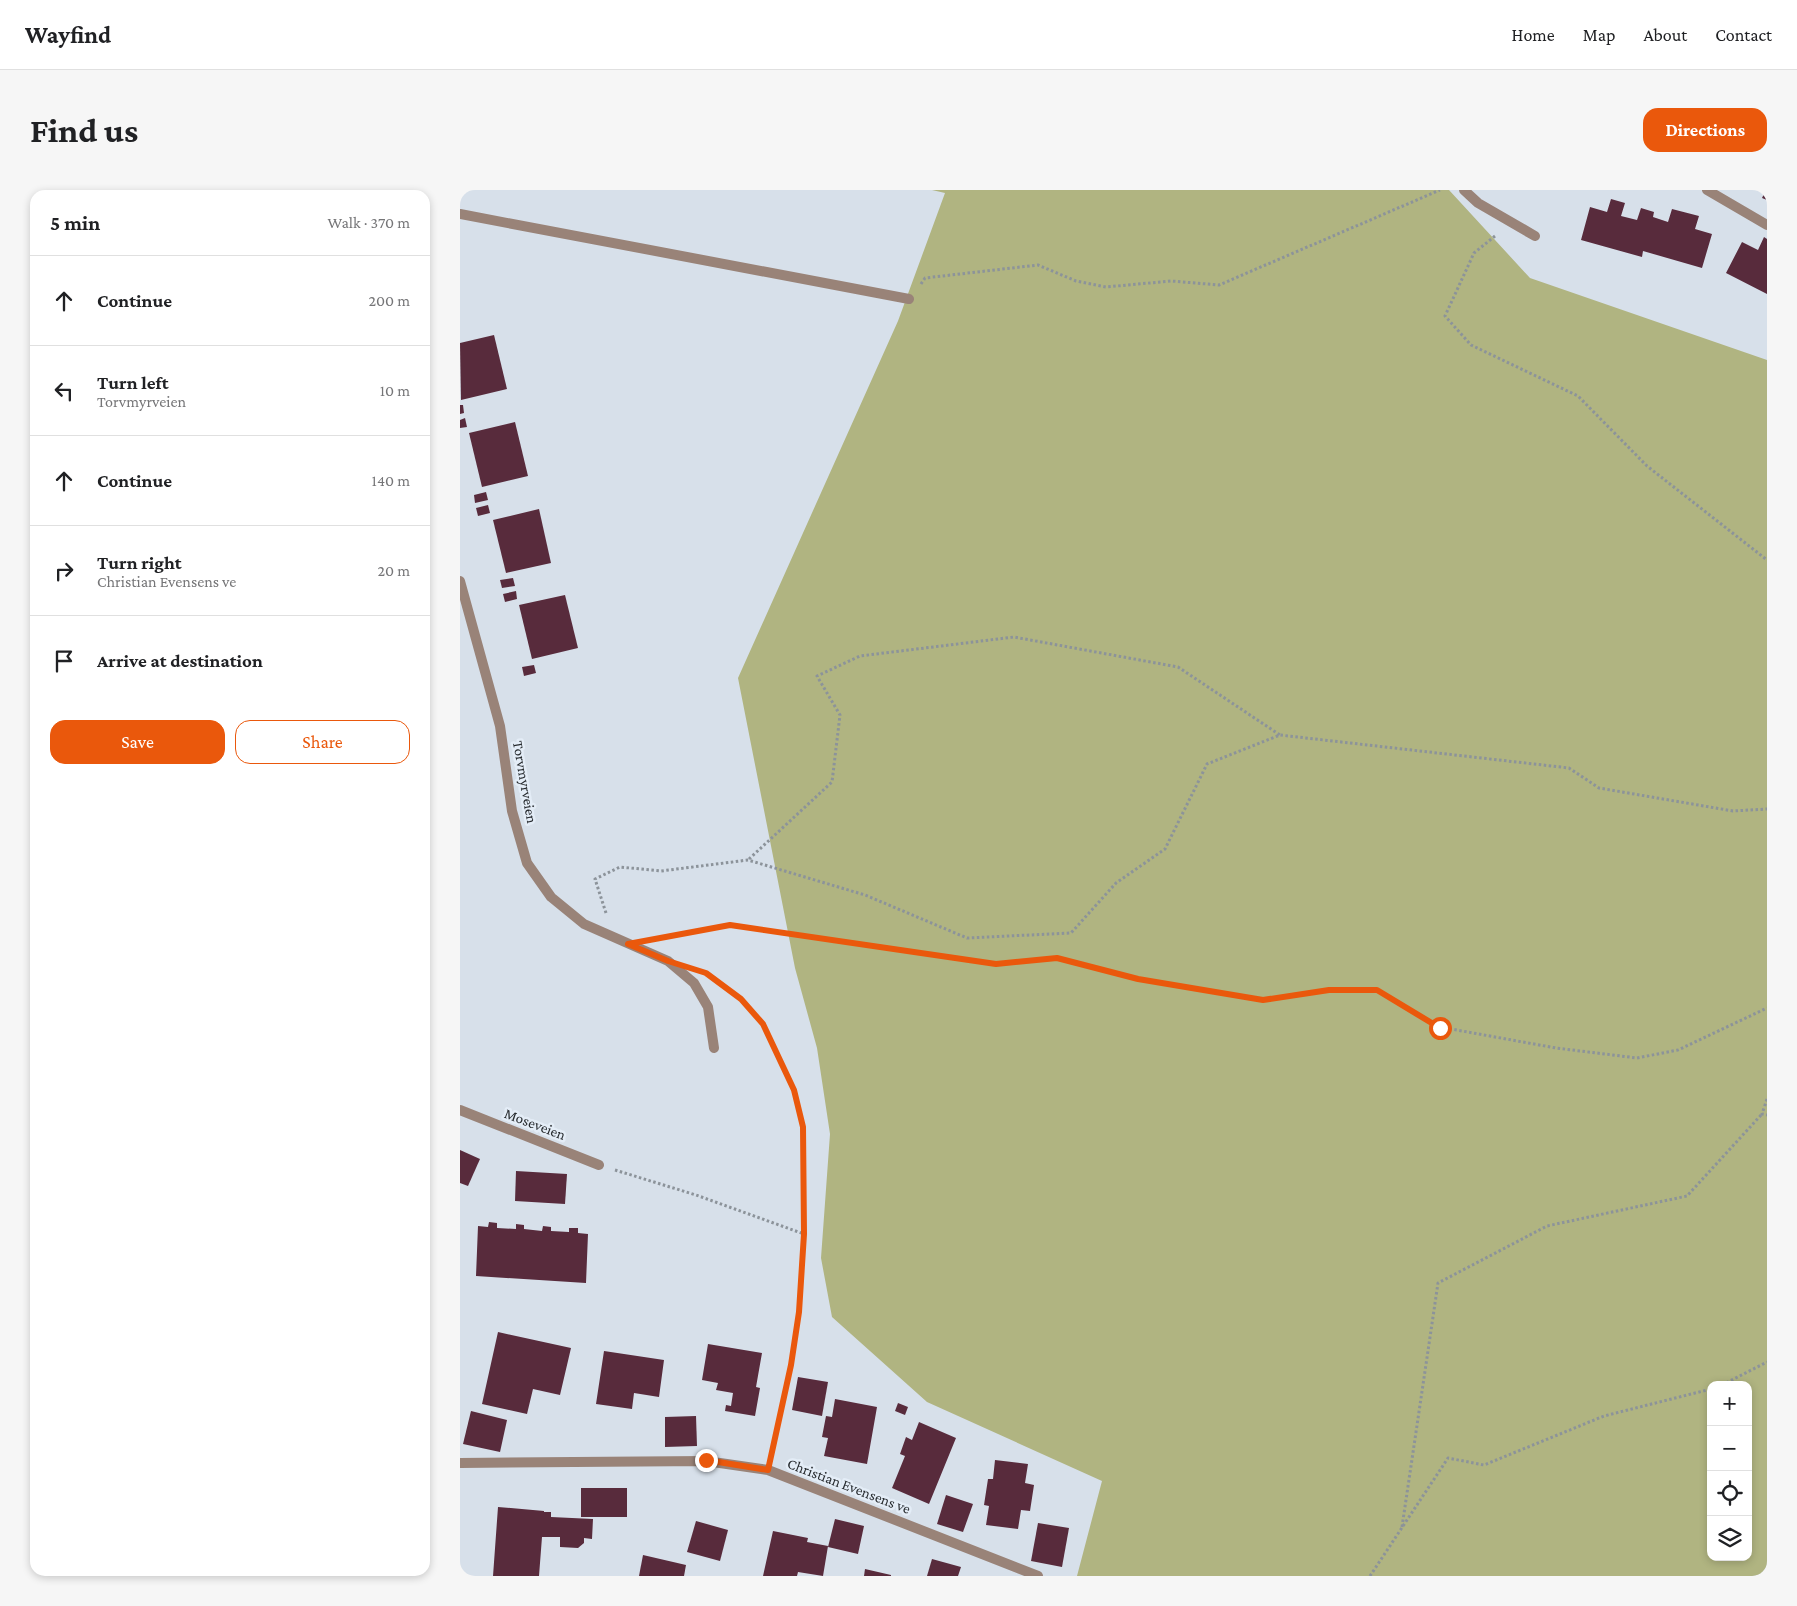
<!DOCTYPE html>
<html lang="en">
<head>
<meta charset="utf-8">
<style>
  :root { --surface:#fff; --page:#f6f6f6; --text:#202124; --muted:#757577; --line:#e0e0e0; --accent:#ea580c }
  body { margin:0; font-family:"Crimson Pro",serif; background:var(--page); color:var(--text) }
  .controls { position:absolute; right:15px; bottom:15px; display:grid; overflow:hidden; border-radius:10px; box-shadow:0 2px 8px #0003 }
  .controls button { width:45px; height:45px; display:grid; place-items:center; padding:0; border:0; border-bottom:1px solid var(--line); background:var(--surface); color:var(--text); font:25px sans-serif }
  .stop { position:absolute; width:15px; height:15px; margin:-11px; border:4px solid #ea580c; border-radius:50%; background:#fff }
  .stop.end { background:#ea580c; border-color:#fff; box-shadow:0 1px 5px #0008 }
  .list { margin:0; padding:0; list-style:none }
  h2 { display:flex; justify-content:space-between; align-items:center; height:65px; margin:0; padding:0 20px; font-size:21px }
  h2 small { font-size:16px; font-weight:400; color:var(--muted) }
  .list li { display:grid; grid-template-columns:32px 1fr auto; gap:15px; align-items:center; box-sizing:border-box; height:90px; padding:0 20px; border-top:1px solid var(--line) }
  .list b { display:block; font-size:19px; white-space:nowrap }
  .list p { margin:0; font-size:16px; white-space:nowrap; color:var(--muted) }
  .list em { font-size:16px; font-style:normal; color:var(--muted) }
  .actions { display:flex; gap:10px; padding:15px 20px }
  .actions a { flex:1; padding:11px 0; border:1px solid var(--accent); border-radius:15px; text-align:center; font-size:18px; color:var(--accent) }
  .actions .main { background:var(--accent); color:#fff }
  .icon { flex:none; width:28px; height:28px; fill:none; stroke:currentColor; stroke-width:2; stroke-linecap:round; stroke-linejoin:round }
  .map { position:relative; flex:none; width:1307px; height:1386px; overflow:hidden; border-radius:15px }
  header { display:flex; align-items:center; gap:30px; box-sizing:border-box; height:70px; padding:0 25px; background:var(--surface); border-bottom:1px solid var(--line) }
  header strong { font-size:24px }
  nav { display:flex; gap:28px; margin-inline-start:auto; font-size:18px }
  .intro { display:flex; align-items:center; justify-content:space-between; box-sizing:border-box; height:120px; padding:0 30px }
  h1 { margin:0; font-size:35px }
  .button { padding:12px 22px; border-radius:15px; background:var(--accent); color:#fff; font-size:18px; font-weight:700 }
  main { display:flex; gap:30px; padding:0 30px }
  aside { flex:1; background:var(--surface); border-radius:15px; box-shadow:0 2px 8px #0003 }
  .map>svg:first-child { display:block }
</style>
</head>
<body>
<header>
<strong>Wayfind</strong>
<nav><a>Home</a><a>Map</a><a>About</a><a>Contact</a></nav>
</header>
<div class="intro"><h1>Find us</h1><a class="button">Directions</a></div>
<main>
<aside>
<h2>5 min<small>Walk · 370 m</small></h2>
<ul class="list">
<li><svg class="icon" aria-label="ahead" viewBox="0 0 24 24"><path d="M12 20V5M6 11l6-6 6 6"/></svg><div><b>Continue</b></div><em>200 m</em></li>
<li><svg class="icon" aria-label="left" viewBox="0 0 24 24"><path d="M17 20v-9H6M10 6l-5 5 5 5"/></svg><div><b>Turn left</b><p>Torvmyrveien</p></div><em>10 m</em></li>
<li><svg class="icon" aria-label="ahead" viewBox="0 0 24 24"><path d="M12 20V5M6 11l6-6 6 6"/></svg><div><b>Continue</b></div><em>140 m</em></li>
<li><svg class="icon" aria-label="right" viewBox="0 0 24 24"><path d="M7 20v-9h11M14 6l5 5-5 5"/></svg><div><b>Turn right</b><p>Christian Evensens ve</p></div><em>20 m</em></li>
<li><svg class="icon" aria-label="arrive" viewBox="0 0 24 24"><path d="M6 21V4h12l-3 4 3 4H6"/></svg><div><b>Arrive at destination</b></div></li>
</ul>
<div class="actions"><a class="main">Save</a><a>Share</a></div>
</aside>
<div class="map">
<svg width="1307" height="1386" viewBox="0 0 1307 1386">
  <rect width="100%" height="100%" fill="#d7e0ea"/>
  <path fill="#b0b481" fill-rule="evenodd" d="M472,0H989L1070,88L1307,170V1386H617L642,1291L467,1212L372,1127L361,1068L370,944L357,858L335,778L278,488L438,131L485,3ZM1251,1195H1288V1367H1251Z"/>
  <g fill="#582b3c">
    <polygon points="1306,0 1307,0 1307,10 1302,8"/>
    <polygon points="1151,9 1165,13 1161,26 1177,30 1181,18 1194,22 1193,27 1208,32 1212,19 1239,26 1235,39 1252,44 1242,78 1183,61 1182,67 1121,50 1130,17 1147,22"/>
    <polygon points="1304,47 1307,49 1307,104 1266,83 1282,52 1298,60"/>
    <polygon points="34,145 47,199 1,210 0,153"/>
    <polygon points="0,215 3,215 4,223 0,224"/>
    <polygon points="5,228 7,237 0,238 0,230"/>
    <polygon points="55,232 68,286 22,297 9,243"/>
    <polygon points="26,302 28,310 15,313 14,305"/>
    <polygon points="28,315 30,323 18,326 16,318"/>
    <polygon points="79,319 91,373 46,383 33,330"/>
    <polygon points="53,388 55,396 42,398 40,390"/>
    <polygon points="56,401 57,409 45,412 43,404"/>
    <polygon points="105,405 118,458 72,469 59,415"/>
    <polygon points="74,475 76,483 64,486 62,477"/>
    <polygon points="0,960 20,969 8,996 0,993"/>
    <polygon points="56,981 107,984 105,1014 55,1011"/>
    <polygon points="29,1032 37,1033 37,1038 56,1039 56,1034 64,1035 64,1039 82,1041 83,1036 91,1037 91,1041 109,1042 109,1038 118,1038 118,1043 128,1044 126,1093 16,1086 18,1036 28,1037"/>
    <polygon points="38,1142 111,1158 100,1205 73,1199 67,1224 22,1214"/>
    <polygon points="248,1154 302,1163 296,1197 300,1198 295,1226 265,1221 266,1215 271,1216 273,1203 256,1200 258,1193 242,1190"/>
    <polygon points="144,1161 204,1170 199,1207 174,1203 172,1219 136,1214"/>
    <polygon points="338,1187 368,1192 362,1226 332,1220"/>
    <polygon points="375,1209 417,1217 407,1274 364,1266 368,1248 362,1247 366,1226 372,1227"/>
    <polygon points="438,1213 448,1217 445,1225 435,1221"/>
    <polygon points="11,1221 47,1230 40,1262 3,1254"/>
    <polygon points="236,1226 237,1256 205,1257 205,1227"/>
    <polygon points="459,1232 496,1248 469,1314 432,1298 445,1266 440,1264 446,1247 452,1250"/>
    <polygon points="535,1270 568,1274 565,1293 574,1295 570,1321 561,1320 558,1339 526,1335 529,1316 524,1315 528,1289 533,1289"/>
    <rect x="121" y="1298" width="46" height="29"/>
    <polygon points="486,1305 513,1314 503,1342 477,1334"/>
    <polygon points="38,1317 84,1321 84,1322 91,1322 91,1327 133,1329 132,1349 124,1348 124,1353 118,1358 100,1357 100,1347 82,1347 79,1386 33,1386"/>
    <polygon points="375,1329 404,1336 398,1364 368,1357"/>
    <polygon points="236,1331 268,1340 260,1371 227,1362"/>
    <polygon points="578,1333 609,1338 602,1377 571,1371"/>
    <polygon points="313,1341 348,1348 347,1352 368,1356 363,1386 338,1382 337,1386 303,1386"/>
    <polygon points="183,1365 226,1375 224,1386 179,1386"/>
    <polygon points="472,1369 501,1377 498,1386 467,1386"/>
    <polygon points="405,1379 431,1385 431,1386 404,1386"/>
  </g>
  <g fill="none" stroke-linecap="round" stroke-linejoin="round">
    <g stroke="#8c939a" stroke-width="3" stroke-dasharray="2.5 2.5" stroke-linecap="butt">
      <polyline points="1035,46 1014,63 985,126 1011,155 1118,206 1187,276 1307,370"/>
      <polyline points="461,94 465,88 578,75 616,91 646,97 711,91 759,95 980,0"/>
      <polyline points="289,669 372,592 380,525 357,486 400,466 554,447 718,477 820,545"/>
      <polyline points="146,723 135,689 160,677 201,681 288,670 405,705 507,748 611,743 656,693 705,659 747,574 820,545 1109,578 1139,598 1273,621 1307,619"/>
      <polyline points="204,747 270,735 536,774 597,768 678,789 803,810 869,800 917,800 980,837 1096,858 1177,868 1218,860 1307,818"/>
      <polyline points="255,790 281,809 303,833 334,900 343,937 344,1044 339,1122 331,1175 312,1261"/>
      <polyline points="1307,909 1302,924 1307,925"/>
      <polyline points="155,980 236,1005 344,1044"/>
      <polyline points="1262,1195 1307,1172"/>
      <polyline points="942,1337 978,1093 1087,1036 1227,1006 1302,924"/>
      <polyline points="910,1386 988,1268 1024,1275 1144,1226 1251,1199"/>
    </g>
    <g stroke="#998378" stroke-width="10">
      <polyline points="1004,0 1018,13 1075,46"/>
      <polyline points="1247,0 1307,35"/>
      <polyline points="0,24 449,109"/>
      <polyline points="0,391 40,536 52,621 67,673 91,707 124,734 208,771 234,793 248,817 254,858"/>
      <polyline points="0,920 139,975"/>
      <polyline points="0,1273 246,1271 308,1280 578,1386"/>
    </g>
  </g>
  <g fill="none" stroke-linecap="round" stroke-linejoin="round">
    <polyline stroke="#ea580c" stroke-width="6" points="246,1270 308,1280 331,1175 339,1122 344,1044 343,937 334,900 303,834 281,809 246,783 208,771 168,754 270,735 536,774 597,768 678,789 803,810 869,800 917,800 980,838"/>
  </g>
  <g text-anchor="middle" stroke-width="5" stroke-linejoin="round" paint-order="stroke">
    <g font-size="15" fill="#272b2f" stroke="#e4edf7">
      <text transform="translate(65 592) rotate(80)" y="5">Torvmyrveien</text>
      <text transform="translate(75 934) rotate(21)" y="5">Moseveien</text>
      <text transform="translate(389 1296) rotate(21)" y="5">Christian Evensens ve</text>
    </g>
  </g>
</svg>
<div class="controls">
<button>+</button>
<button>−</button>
<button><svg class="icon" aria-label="locate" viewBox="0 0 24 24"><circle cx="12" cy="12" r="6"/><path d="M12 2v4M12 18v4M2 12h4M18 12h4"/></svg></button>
<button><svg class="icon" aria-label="layers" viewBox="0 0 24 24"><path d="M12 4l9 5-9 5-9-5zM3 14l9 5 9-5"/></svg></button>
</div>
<div class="stop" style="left:980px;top:838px"></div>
<div class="stop end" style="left:246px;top:1270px"></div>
</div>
</main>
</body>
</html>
